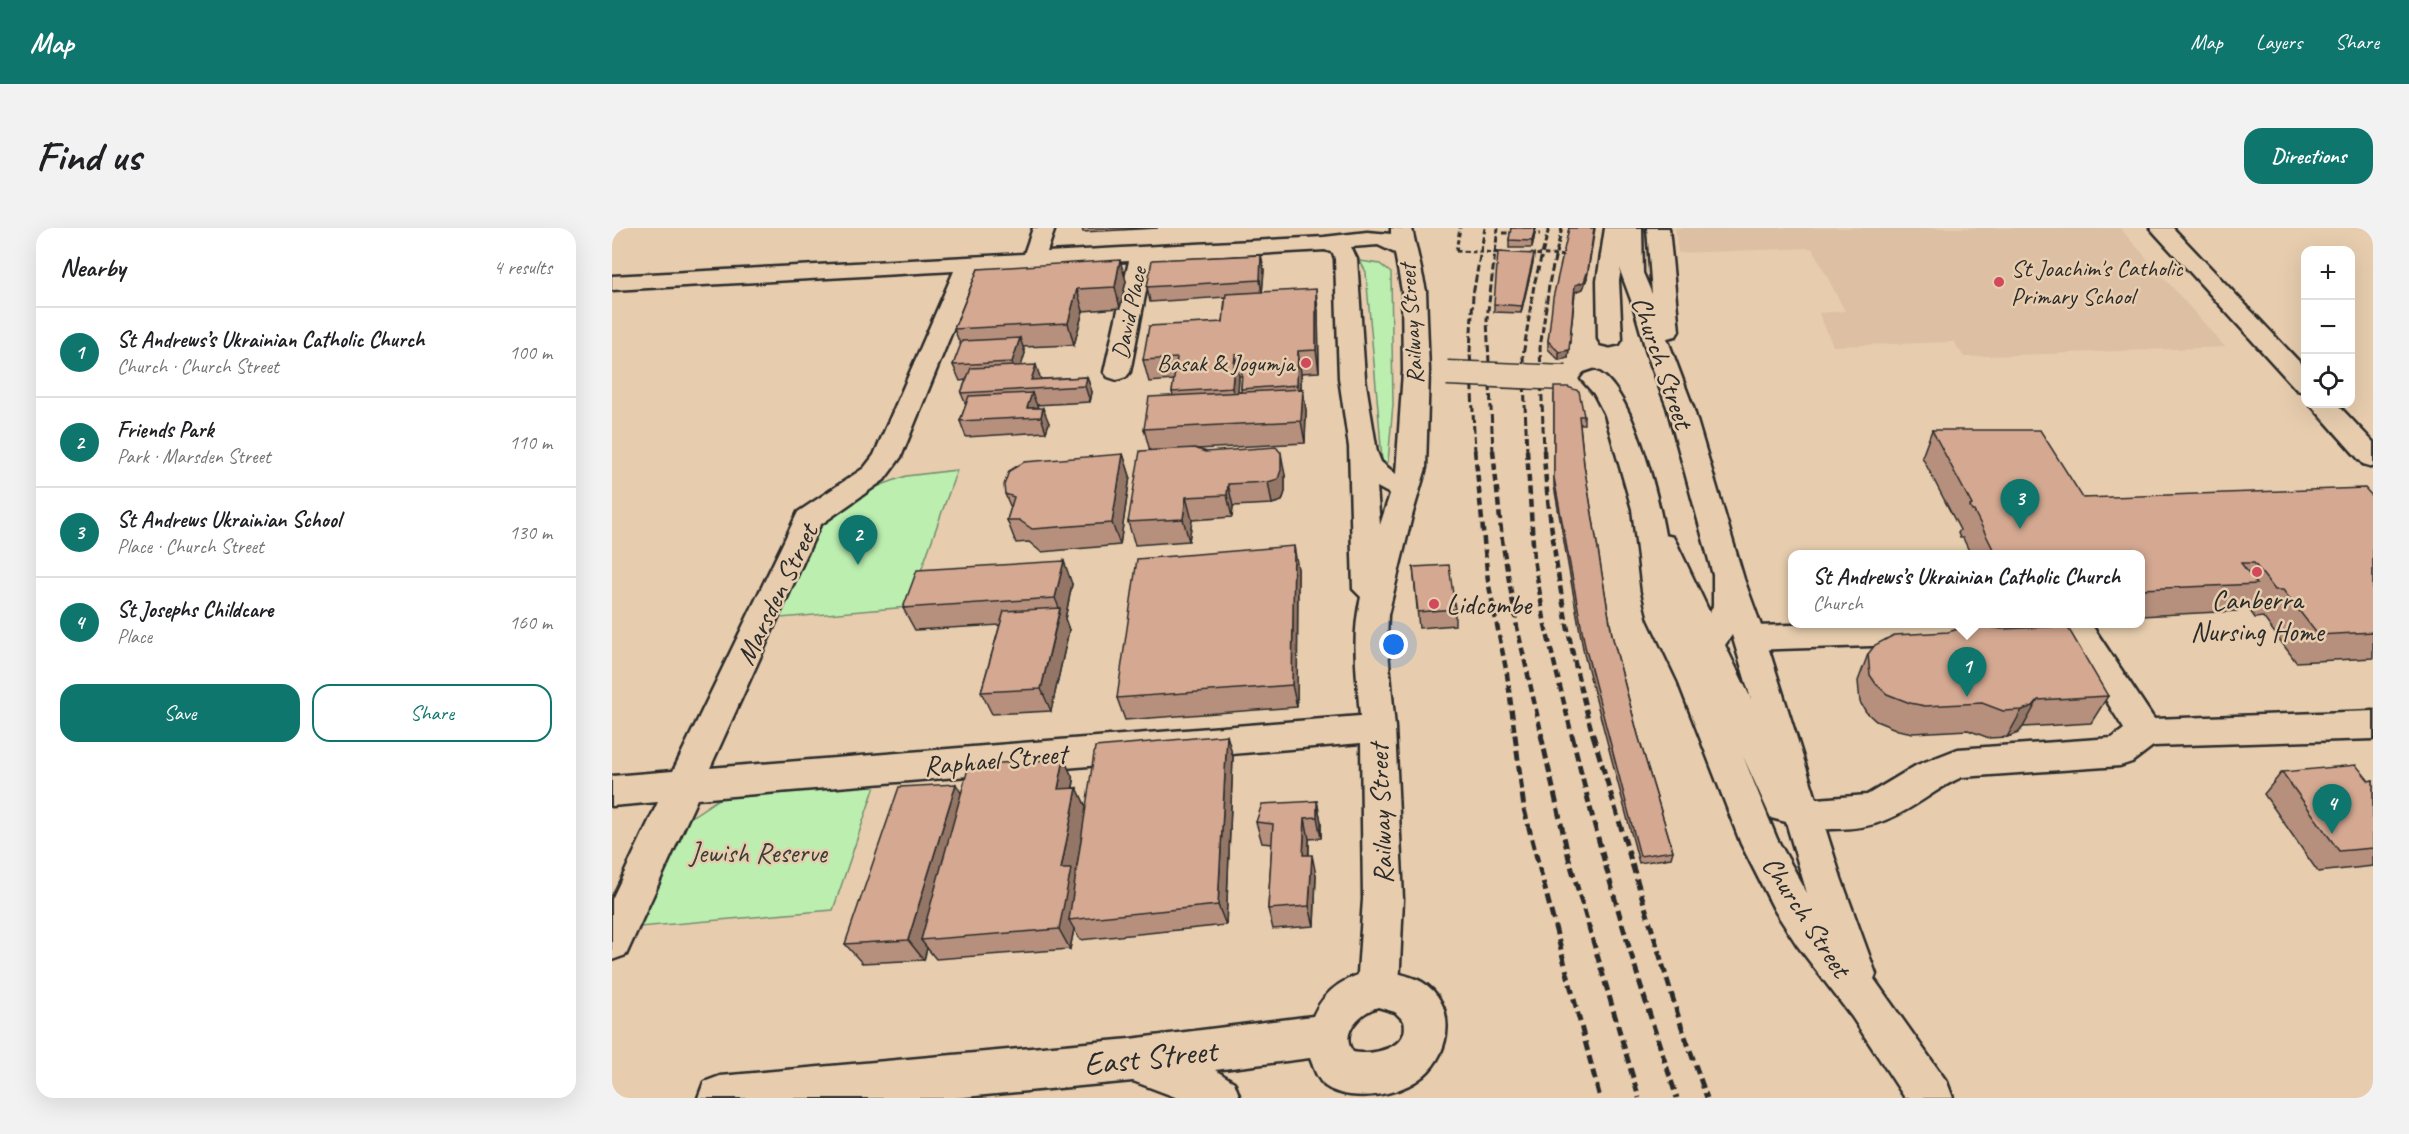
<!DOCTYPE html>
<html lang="en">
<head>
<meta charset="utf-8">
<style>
  :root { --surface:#fff; --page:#f2f2f2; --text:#202124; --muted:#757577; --line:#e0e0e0; --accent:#0f766e }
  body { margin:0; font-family:Caveat,sans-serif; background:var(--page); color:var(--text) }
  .controls { position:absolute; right:18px; top:18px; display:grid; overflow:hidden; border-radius:12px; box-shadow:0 6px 24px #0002 }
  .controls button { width:54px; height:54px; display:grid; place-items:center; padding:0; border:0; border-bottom:2px solid var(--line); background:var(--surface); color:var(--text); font:30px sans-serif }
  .you { position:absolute; left:782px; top:417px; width:21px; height:21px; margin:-15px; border:4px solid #fff; border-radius:50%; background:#1a73e8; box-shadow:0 0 0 9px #1a73e833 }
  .badge { display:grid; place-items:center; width:39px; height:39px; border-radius:50%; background:var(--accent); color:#fff; font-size:20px; font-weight:700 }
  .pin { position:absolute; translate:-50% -50px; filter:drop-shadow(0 2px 3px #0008) }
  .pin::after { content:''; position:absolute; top:32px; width:21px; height:18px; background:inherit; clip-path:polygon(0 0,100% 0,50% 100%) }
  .popup { position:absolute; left:1176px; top:322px; width:357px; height:78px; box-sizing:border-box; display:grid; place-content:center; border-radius:12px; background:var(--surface); filter:drop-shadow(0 2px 4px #0005); font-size:20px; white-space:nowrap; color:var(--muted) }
  .popup b { font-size:22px; color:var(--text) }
  .popup::after { content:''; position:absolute; left:50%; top:100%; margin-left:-12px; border:12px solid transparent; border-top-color:var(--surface) }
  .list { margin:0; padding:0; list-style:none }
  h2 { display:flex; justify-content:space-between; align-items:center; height:78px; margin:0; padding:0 24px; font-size:26px }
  h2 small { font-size:20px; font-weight:400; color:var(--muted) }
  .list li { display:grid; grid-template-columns:39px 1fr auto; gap:18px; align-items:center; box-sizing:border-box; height:90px; padding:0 24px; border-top:2px solid var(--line) }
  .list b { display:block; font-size:22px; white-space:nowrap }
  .list p { margin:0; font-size:20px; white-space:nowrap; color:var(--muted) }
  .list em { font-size:20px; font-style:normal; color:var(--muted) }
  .actions { display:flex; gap:12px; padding:18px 24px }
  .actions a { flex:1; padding:14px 0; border:2px solid var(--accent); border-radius:18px; text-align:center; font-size:21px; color:var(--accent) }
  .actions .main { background:var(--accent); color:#fff }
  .icon { flex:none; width:33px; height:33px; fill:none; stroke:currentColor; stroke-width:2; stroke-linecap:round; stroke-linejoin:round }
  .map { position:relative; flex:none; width:1761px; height:870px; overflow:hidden; border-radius:18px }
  header { display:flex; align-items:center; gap:36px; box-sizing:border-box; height:84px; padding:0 30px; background:var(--accent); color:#fff }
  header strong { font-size:28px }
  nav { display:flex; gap:33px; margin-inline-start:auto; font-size:21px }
  .intro { display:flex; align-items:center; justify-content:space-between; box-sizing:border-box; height:144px; padding:0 36px }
  h1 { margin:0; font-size:42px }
  .button { padding:15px 27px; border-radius:18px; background:var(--accent); color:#fff; font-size:21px; font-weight:700 }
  main { display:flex; gap:36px; padding:0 36px }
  aside { flex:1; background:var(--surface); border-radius:18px; box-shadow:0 6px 24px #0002 }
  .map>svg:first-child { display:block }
</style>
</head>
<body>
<header>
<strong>Map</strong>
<nav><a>Map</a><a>Layers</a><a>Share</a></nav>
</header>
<div class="intro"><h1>Find us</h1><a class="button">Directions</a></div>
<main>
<aside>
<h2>Nearby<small>4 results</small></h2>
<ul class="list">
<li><span class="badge">1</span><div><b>St Andrews’s Ukrainian Catholic Church</b><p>Church · Church Street</p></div><em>100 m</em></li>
<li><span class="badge">2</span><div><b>Friends Park</b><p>Park · Marsden Street</p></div><em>110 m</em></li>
<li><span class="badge">3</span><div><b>St Andrews Ukrainian School</b><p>Place · Church Street</p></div><em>130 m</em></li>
<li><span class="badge">4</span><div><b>St Josephs Childcare</b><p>Place</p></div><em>160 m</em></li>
</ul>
<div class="actions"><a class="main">Save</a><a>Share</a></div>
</aside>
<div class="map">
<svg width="1761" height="870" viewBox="0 0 1761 870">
  <rect width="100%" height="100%" fill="#e7cdae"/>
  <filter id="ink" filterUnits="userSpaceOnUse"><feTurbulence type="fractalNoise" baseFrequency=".0167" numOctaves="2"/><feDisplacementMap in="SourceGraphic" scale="12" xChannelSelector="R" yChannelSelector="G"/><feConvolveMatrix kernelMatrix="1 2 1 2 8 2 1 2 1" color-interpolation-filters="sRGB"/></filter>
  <g filter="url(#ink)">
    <polygon fill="#ddbfa3" points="1063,0 1508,0 1613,119 1352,129 1342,114 1221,118 1207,85 1233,83 1200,20 1066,25"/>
    <g fill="#bbeeaf" stroke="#738c6d" stroke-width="1.5">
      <path d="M748,33L768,36L779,45L781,176L776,234H770C766,171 759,108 754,44Z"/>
      <polygon points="345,242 296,379 157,391 201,294 239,268 294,248"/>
      <polygon points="266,549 221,682 16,700 63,600 123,560"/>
    </g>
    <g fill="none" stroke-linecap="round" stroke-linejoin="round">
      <defs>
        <g id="minor">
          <path d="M421,0H443L435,24L712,9L755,4L779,6V0L800,1L814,63L817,143L814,240L800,288L776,387L775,412L783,500L791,671L787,760L781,774L766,779L751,774L745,760L751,671L749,515L85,571L14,727L0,732V671L46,574L0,578V548L61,543L186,284L252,240L262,227L342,43L0,62V48L412,26ZM766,17L783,25L790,63L791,143L784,246L769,234L765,224L753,150L745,31L739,19ZM713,22L721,25L723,31L727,150L737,219L741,361L749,369C739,408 745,448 748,488L98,540L208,297L272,252L289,229L365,42L517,33L492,144L496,149L505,152L514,149L518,144L540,32ZM765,259L778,266L768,297Z"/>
          <polygon points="993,0 1015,0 1007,53 1010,111 1007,116 998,118 989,116 986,111 985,53"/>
          <polygon points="1538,0 1561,0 1694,141 1694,165 1685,162"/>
          <path d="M982,143C1019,153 1047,271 1053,307L1061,309L1065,316L1112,415L1107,423L1096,427L1085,424L1102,458L1097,467L1085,471L1073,467L1037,391L1030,363L1020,281L993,187L982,166L969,151L973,146Z"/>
          <polygon points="1698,176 1725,176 1761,214 1761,239 1751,236"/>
          <path d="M1223,396H1479L1542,491L1761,483V511L1541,518L1520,534L1508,538L1350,549C1324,560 1302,581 1276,591C1258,599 1240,601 1221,601C1206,602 1193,603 1179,598L1173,587L1179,576L1192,572L1255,567L1305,537L1346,521L1500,510L1512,501L1454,408L1322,416L1138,422L1127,418L1122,410L1127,402L1138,398Z"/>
        </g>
        <g id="major">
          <path d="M1008,0H1030L1031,45L1040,66L1035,0H1057L1067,103L1064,108L1055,110L1081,179L1132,351L1152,406L1229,650L1264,746L1262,751L1335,854L1341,870H1293L1240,789L1185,717L1163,683L1129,616L1068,458L1067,450L1072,429L1094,394L1101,378V347L1055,179L1036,129L1022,80L1009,45ZM1120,407L1139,471L1113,417ZM1131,528L1159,590L1174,594L1195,665L1165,611Z"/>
          <path d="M766,741C780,744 797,747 810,754C845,775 840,824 811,848C791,864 764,870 738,867C730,866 720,863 713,858C705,851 702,840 698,830L603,842L622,854L628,870H566L521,853L342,870H86L92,854L108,848L518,811L701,788C714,759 736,748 766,741ZM766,779L783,784L792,793C799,820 760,828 741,824C727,806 748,784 766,779Z"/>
        </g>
      </defs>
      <use href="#minor" stroke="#2b2b2b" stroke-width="5"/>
      <use href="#major" stroke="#2b2b2b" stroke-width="5"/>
      <g stroke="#2b2b2b" stroke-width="3" stroke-dasharray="4.5 3" stroke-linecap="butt">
        <polyline points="891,5 902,5"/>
        <polyline points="919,6 928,6"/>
        <polyline points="844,23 848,0"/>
      </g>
      <use href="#minor" fill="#e7cdae" fill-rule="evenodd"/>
      <use href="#major" fill="#e7cdae" fill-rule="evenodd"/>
      <g stroke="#2b2b2b" stroke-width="3" stroke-dasharray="7 3" stroke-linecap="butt">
        <polyline points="863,224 858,123 861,67 873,0"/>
        <polyline points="881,224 875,91 886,0"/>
        <polyline points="915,224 911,128 922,57 937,0"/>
        <polyline points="932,224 928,120 938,51 950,0"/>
      </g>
      <g stroke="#2b2b2b" stroke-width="4.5" stroke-dasharray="8 4.5" stroke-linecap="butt">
        <polyline points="863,222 876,353 895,446 903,508"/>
        <polyline points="881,222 890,312 905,399 930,508"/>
        <polyline points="915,222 922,331 933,397 960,508"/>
        <path d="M932,222C933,255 938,287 942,319C951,383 964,446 981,508"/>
      </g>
      <g stroke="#2b2b2b" stroke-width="5" stroke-dasharray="10 5" stroke-linecap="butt">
        <polyline points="903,507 912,581 988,870"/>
        <polyline points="929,507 957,631 1027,870"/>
        <path d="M960,507C989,629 1025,751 1065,870"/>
        <polyline points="981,507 1068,794 1095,870"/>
      </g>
      <defs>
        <polyline id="minor-bridge" points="835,145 954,150"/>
      </defs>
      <use href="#minor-bridge" stroke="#2b2b2b" stroke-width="27" stroke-linecap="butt"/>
      <g stroke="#2b2b2b" stroke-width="3" stroke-dasharray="4.5 3" stroke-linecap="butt">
        <polyline points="844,23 891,25"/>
        <polyline points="917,26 954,28"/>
      </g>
      <use href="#minor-bridge" stroke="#e7cdae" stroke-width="24"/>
    </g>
    <g fill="#b6907d" stroke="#2b2b2b" stroke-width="1.5" fill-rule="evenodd">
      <polygon points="470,0 546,0 471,4"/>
      <polygon points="899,0 924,0 920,20 897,20 897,12"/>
      <polygon points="957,0 983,0 975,50 971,61 963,64 956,130 947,132 936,121 936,113"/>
      <polygon points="922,26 921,34 909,85 882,84 882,76"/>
      <path d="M649,27L652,42L650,64L706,82L707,144L689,145V161H691L694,183L693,215L585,221L673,247V264L670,273L660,276L621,278L620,289L580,292L577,313L523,317L516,294L538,223L532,201L561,168L560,164L562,152L537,154L531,132L611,94L613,69L538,74L535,59ZM627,148H630L629,161V164H626Z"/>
      <polygon points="366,41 514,53 508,80 471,83 462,117 411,119 413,125 409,137 429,151 475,149 480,164 478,174 424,177 426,180 437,195 434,204 354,209 348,193 354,177 349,165 354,152 348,153 341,137 349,118 342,101"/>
      <polygon points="942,167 972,188 972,196 968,196 972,237 1000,407 1026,507 1061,623 1059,630 1027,635 972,426 942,258"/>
      <polygon points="1320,202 1471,270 1761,269 1761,430 1684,434 1651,389 1643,390 1632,374 1625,383 1529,388 1529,327 1359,327 1351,310 1348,310 1346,305 1348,302 1310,229"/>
      <polygon points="511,226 518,248 508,317 429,324 417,314 404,315 395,292 399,280 393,266"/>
      <polygon points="801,339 843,381 843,397 807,400"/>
      <polygon points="686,341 685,479 513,492 505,470"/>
      <polygon points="460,356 453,391 457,402 439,483 380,486 369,464 388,397 303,402 291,380"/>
      <polygon points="1256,426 1496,468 1479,495 1411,499 1406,505 1395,509 1377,510 1356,502 1301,505 1286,502 1264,493 1254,484 1248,474 1246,453"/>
      <path d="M621,529L614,697L468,712L462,701L458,721L324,731L315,720L312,732L250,735L233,716L349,565L452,531L462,553L461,560H465L474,579ZM468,622L463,650V649Z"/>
      <polygon points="1670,544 1757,553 1761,552 1761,638 1706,644 1652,566"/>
      <polygon points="705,573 709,594 709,610 697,611 697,627 704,647 702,698 661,701 656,681 660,616 650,615 644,594"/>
    </g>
    <g fill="#947666" stroke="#2b2b2b" stroke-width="1.5">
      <polygon points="923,0 924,0 920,20 920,13"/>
      <polygon points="982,0 975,50 971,61 963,64 956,130 947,132 947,124 963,57"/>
      <polygon points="922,26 921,34 909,85 910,78"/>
      <polygon points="649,27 652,42 650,67 648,52"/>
      <polygon points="508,32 514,53 508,80 503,59"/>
      <polygon points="465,61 471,83 462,117 456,95"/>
      <polygon points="704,61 706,82 707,144 704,122"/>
      <polygon points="408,110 413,125 406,149 400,134"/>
      <polygon points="686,123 689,145 689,179 685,157"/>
      <polygon points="623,127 627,148 625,182 620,160"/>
      <polygon points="424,137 429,152 419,152"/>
      <polygon points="475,149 480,164 478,174 473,158"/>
      <polygon points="691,161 694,183 693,215 689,193"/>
      <polygon points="420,165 426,180 415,180"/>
      <polygon points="431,180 437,195 434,204 429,189"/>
      <polygon points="669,225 673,247 673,264 670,273 660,276 656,254"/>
      <polygon points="511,226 518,248 508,317 500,295"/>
      <polygon points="616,256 621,278 620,289 615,267"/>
      <polygon points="574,269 580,292 577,313 571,291"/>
      <polygon points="682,318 686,341 685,479 680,457"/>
      <polygon points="452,333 460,356 453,391 457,402 439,483 429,461 448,382 443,370"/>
      <polygon points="1426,472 1411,499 1406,505 1395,509 1410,482"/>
      <polygon points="615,507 621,529 614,697 606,677"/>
      <polygon points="452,531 462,553 456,582 446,561"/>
      <polygon points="344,556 356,577 309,712 315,720 312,732 296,712"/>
      <polygon points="465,560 475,581 463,649 469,661 457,692 462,701 458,721 447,701 449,641"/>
      <polygon points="705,573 709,594 709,610 705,589"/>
      <polygon points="693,590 697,611 696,648 691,627"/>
      <polygon points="700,627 704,647 702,698 697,678"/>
    </g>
    <g fill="#d4a891" stroke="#2b2b2b" stroke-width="1.5">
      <polygon points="899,0 923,0 920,13 897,12"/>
      <polygon points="957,0 982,0 976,42 972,54 963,57 957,122 947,124 936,113 941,70"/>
      <polygon points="886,24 922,26 910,78 882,76"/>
      <polygon points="649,27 648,52 535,59 540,32"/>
      <polygon points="508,32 503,59 465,61 456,95 342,101 366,41"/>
      <polygon points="704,61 704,122 686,123 685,157 629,161 631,126 623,127 620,160 560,164 565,130 531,132 537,98 611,94 614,66"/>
      <polygon points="408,110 400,134 341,137 350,113"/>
      <polygon points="424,137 419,152 475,149 473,158 349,165 359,140"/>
      <polygon points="942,159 956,159 967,163 972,188 967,188 972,237 1000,407 1026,507 1061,623 1028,628 973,418 942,250"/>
      <polygon points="691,161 689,193 532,201 537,169"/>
      <polygon points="420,165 415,180 431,180 429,189 348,193 357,168"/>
      <polygon points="1320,202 1428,202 1471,270 1753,260 1761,269 1761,404 1706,407 1671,362 1663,362 1642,335 1629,335 1645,356 1529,361 1529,327 1373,327 1367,323 1382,323 1362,283 1360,283 1358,278 1360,277"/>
      <polygon points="664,219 669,225 669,242 666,251 656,254 616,256 615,267 574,269 571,291 516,294 528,223 583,220 593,224"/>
      <polygon points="511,226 500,295 420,301 407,292 395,292 402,269 393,266 392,257 397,243 412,234"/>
      <polygon points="682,318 680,457 505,470 525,331"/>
      <polygon points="452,333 443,370 291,380 305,342"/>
      <polygon points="837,337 843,381 806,384 801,339"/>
      <polygon points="448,380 429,461 369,464 392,383"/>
      <polygon points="1368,398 1390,401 1455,398 1496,468 1426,472 1421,478 1410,482 1391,483 1370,475 1313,478 1298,475 1275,466 1264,456 1258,447 1256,426 1263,417 1282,407 1336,404 1353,399"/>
      <polygon points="615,507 606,677 457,692 483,519"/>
      <polygon points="452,531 446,561 465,560 449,641 459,641 447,701 309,712 357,537"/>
      <polygon points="1744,537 1757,553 1761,552 1761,620 1727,623 1670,544"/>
      <polygon points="344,556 296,712 233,716 287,559"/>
      <polygon points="705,573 705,589 693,590 691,627 700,627 697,678 656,681 661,596 644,594 650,576"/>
    </g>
  </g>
  <g fill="#d1495b" stroke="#e7cdae" stroke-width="2">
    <circle cx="1387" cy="54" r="6"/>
    <circle cx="694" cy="135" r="6"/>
    <circle cx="1645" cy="344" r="6"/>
    <circle cx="822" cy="376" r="6"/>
  </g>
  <g text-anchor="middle" stroke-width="5" stroke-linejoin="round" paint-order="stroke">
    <g font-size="24" fill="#2b2b2b" stroke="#e7cdae" text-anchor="start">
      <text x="1399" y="48">St Joachim's Catholic<tspan x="1399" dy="28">Primary School</tspan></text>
      <text x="682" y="143" text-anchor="end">Basak &amp; Jogumja</text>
    </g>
    <g font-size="24" fill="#2b2b2b" stroke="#e7cdae">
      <text transform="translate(517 85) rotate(-78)" y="8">David Place</text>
      <text transform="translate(799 96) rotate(-94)" y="8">Railway Street</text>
    </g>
    <g font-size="28" fill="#2b2b2b" stroke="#e7cdae">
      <text transform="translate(1051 134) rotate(71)" y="10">Church Street</text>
      <text transform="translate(164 366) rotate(-64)" y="10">Marsden Street</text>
      <text transform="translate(383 531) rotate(-5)" y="10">Raphael Street</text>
      <text transform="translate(768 586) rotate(-92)" y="10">Railway Street</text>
      <text transform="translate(1195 688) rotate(57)" y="10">Church Street</text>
    </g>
    <g font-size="28" fill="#2b2b2b" stroke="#e7cdae">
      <text x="1645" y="381">Canberra<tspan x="1645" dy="32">Nursing Home</tspan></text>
      <text x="834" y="386" text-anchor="start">Lidcombe</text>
    </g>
    <g font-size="28" fill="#393e38" stroke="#e7cdae">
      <text x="146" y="634">Jewish Reserve</text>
    </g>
    <g font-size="33" fill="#2b2b2b" stroke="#e7cdae">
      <text transform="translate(538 828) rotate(-6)" y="12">East Street</text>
    </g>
  </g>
</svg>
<div class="controls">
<button>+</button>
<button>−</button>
<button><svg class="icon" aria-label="locate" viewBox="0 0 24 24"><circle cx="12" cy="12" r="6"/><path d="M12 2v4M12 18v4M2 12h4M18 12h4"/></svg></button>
</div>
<div class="you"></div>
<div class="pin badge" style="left:1355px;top:469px">1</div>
<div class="popup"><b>St Andrews’s Ukrainian Catholic Church</b>Church</div>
<div class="pin badge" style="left:246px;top:337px">2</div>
<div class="pin badge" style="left:1408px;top:301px">3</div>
<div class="pin badge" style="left:1720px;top:606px">4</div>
</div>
</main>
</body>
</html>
